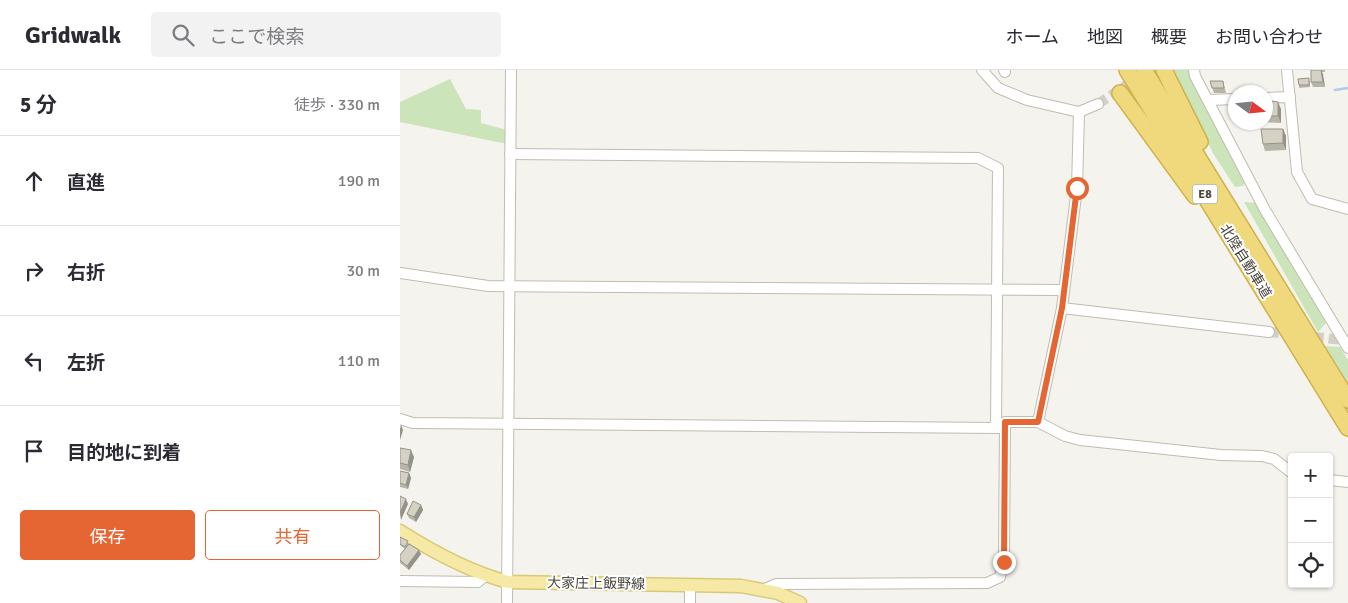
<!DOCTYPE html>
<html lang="ja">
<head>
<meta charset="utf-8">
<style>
  :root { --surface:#fff; --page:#f2f2f3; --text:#2b2b33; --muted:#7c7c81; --line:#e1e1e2; --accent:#e56633 }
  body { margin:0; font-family:Signika,"Noto Sans JP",sans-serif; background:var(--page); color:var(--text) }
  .controls { position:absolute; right:15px; bottom:15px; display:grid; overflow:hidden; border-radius:5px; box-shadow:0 1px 4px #0004 }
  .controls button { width:45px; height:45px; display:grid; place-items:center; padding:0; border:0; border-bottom:1px solid var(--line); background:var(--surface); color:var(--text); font:25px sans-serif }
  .compass { position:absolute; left:828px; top:15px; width:45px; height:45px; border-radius:50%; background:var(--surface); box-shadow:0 1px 4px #0004; rotate:105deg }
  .stop { position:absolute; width:15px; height:15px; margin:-11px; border:4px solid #e56633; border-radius:50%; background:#fff }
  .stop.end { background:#e56633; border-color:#fff; box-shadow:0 1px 5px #0008 }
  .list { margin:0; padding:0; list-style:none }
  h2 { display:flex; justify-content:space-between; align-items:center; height:65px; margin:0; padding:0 20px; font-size:21px }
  h2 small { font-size:16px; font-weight:400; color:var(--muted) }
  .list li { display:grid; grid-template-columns:32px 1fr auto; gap:15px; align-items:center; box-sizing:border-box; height:90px; padding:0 20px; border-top:1px solid var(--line) }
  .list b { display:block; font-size:19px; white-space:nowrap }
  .list em { font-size:16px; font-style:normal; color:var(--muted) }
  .actions { display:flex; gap:10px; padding:15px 20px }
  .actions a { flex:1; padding:11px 0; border:1px solid var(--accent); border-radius:5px; text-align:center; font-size:18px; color:var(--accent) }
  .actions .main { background:var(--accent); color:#fff }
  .icon { flex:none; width:28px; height:28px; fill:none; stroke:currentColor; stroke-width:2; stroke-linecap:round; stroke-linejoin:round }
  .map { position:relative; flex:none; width:948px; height:533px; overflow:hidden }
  header { display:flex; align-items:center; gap:30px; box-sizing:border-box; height:70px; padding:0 25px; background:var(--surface); border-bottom:1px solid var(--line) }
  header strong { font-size:24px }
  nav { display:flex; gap:28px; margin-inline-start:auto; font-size:18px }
  .search { width:350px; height:45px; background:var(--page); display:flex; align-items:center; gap:12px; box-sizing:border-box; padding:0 18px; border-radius:5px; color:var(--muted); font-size:19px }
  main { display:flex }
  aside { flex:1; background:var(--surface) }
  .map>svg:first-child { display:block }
</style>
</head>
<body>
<header>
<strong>Gridwalk</strong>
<div class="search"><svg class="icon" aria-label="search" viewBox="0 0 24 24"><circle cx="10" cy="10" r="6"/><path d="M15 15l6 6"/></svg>ここで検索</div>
<nav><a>ホーム</a><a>地図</a><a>概要</a><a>お問い合わせ</a></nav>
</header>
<main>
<aside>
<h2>5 分<small>徒歩 · 330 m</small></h2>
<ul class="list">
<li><svg class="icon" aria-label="ahead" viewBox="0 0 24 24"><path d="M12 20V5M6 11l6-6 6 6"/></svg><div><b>直進</b></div><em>190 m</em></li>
<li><svg class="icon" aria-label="right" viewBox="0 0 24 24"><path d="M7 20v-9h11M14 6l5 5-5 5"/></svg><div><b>右折</b></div><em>30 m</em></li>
<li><svg class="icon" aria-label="left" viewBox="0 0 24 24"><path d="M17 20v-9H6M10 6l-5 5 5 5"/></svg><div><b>左折</b></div><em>110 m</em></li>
<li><svg class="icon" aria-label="arrive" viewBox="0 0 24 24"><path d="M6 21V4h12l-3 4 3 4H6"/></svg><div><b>目的地に到着</b></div></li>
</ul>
<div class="actions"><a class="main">保存</a><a>共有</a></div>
</aside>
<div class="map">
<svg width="948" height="533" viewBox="0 0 948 533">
  <rect width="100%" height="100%" fill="#f5f3ed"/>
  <g fill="#cce4ba">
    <polygon points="771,0 790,0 792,12 845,111 843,116 835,117 814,85"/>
    <polygon points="50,9 66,39 81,40 81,53 107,60 107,74 0,52 0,32"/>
    <polygon points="844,132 857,133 926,253 918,262"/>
    <polygon points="925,276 940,277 948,290 948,313"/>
  </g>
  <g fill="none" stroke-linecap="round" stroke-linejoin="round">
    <polyline stroke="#b0cbeb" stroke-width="2.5" points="935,20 948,18"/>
    <g stroke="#d3d0c9" stroke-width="10" stroke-dasharray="10 5" stroke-linecap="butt">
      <polyline points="698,34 739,7"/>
      <polyline points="869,262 942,270"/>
    </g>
    <defs>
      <g id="minor">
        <polyline points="582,0 598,18 627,30 679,42 698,34"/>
        <polyline points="604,0 605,2"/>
        <polyline points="794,0 795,6 865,140 948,278"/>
        <polyline points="887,0 897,102 912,129 948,139"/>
        <polyline points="866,28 890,27"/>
        <polyline points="808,30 836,29"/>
        <polyline points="110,84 578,88 598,98 596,358"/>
        <polyline points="0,203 88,216 664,220"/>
        <polyline points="662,238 869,262"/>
        <polyline points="0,349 13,353 601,358"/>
        <polyline points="638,352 662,238 677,118 679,42"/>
        <polyline points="929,410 948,412"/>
        <polyline points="0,511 78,512 85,506"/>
        <polyline points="365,519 376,514 587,513 600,507 604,492 605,352 638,352 665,366 680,370 821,385 862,386 874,389 892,403"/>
        <polyline points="107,533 111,0"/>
        <polyline points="290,533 290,515"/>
      </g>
      <path id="major" d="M0,461C33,482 70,502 108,512L341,516L378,523L400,533"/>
      <g id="highway">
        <polyline points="727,0 948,358"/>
        <polyline points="744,0 948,330"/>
        <polyline points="764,0 800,72"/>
        <polyline points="720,23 795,126"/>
      </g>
    </defs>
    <use href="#minor" stroke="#c0bcb0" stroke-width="12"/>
    <use href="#major" stroke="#d9c976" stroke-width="15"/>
    <use href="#highway" stroke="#cfb14c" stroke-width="18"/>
    <use href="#minor" stroke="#fff" stroke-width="10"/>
    <use href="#major" stroke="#f5e9a5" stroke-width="12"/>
    <use href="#highway" stroke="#f0d97c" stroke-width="15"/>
  </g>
  <g fill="#b7b4a8">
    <polygon points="911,0 925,0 925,2 922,2 925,17 913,17 911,12"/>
    <polygon points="810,11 823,11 826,23 814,23"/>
    <polygon points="910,11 910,17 899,18 899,15"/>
    <polygon points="866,30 881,39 881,53 860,52 866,52"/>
    <polygon points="883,59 886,66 886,80 865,81 863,74"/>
    <polygon points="0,378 14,387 10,402 0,399"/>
    <polygon points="0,401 9,403 11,408 8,419 0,417"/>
    <polygon points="21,435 23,440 16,452 9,448 7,444"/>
    <polygon points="0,467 9,474 21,484 9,500 0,493 0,485 5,479 0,475"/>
  </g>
  <g fill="#959288">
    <polygon points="921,0 923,4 925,17 923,12"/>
    <polygon points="878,32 881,39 881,53 878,46"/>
    <polygon points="883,59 886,66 886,80 883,73"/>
    <polygon points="1,355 3,360 0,370 0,359"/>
    <polygon points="11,380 14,387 10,402 8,395"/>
    <polygon points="9,403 11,408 8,419 6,415"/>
    <polygon points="6,429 8,434 1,450 0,443"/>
    <polygon points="21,435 23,440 16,452 14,447"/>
    <polygon points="19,480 21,484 9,500 7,496"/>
  </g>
  <g fill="#d5d1c3" stroke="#959288">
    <polygon points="911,0 921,0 923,12 911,12"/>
    <polygon points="909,8 909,15 899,15 898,9"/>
    <polygon points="810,11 823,11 824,18 812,18"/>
    <polygon points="866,30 878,32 878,46 866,46"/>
    <polygon points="861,59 883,59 883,73 863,74"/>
    <polygon points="0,378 11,380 8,395 0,393"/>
    <polygon points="0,401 9,403 6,415 0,413"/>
    <polygon points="0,426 6,429 0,443"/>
    <polygon points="13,431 21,435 14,447 7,444"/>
    <polygon points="0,467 8,471 5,477 0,474"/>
    <polygon points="9,474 19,480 7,496 0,490 0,485"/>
  </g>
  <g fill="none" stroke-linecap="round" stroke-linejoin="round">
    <polyline stroke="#e56633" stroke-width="6" points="604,492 605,352 638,352 662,238 677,118"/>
  </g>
  <g text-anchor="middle" stroke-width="4" stroke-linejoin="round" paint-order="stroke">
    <rect fill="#fff" stroke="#807d76" stroke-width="1" x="792.5" y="114.5" width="25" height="19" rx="4"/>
    <g font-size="12" font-weight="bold" fill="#49453b">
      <text x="805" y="128">E8</text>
    </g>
    <g font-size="14" fill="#49453b" stroke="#fff">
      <text transform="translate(846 191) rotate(58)" y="5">北陸自動車道</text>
      <text transform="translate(196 513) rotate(1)" y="5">大家庄上飯野線</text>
    </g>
  </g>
</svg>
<div class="controls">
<button>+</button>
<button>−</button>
<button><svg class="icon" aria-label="locate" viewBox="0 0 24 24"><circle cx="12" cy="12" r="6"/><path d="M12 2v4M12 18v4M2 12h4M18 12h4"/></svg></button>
</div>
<svg class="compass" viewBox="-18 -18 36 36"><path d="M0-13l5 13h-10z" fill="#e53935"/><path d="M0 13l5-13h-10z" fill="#7c7c81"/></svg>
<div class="stop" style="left:677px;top:118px"></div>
<div class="stop end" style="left:604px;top:492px"></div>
</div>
</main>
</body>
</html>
